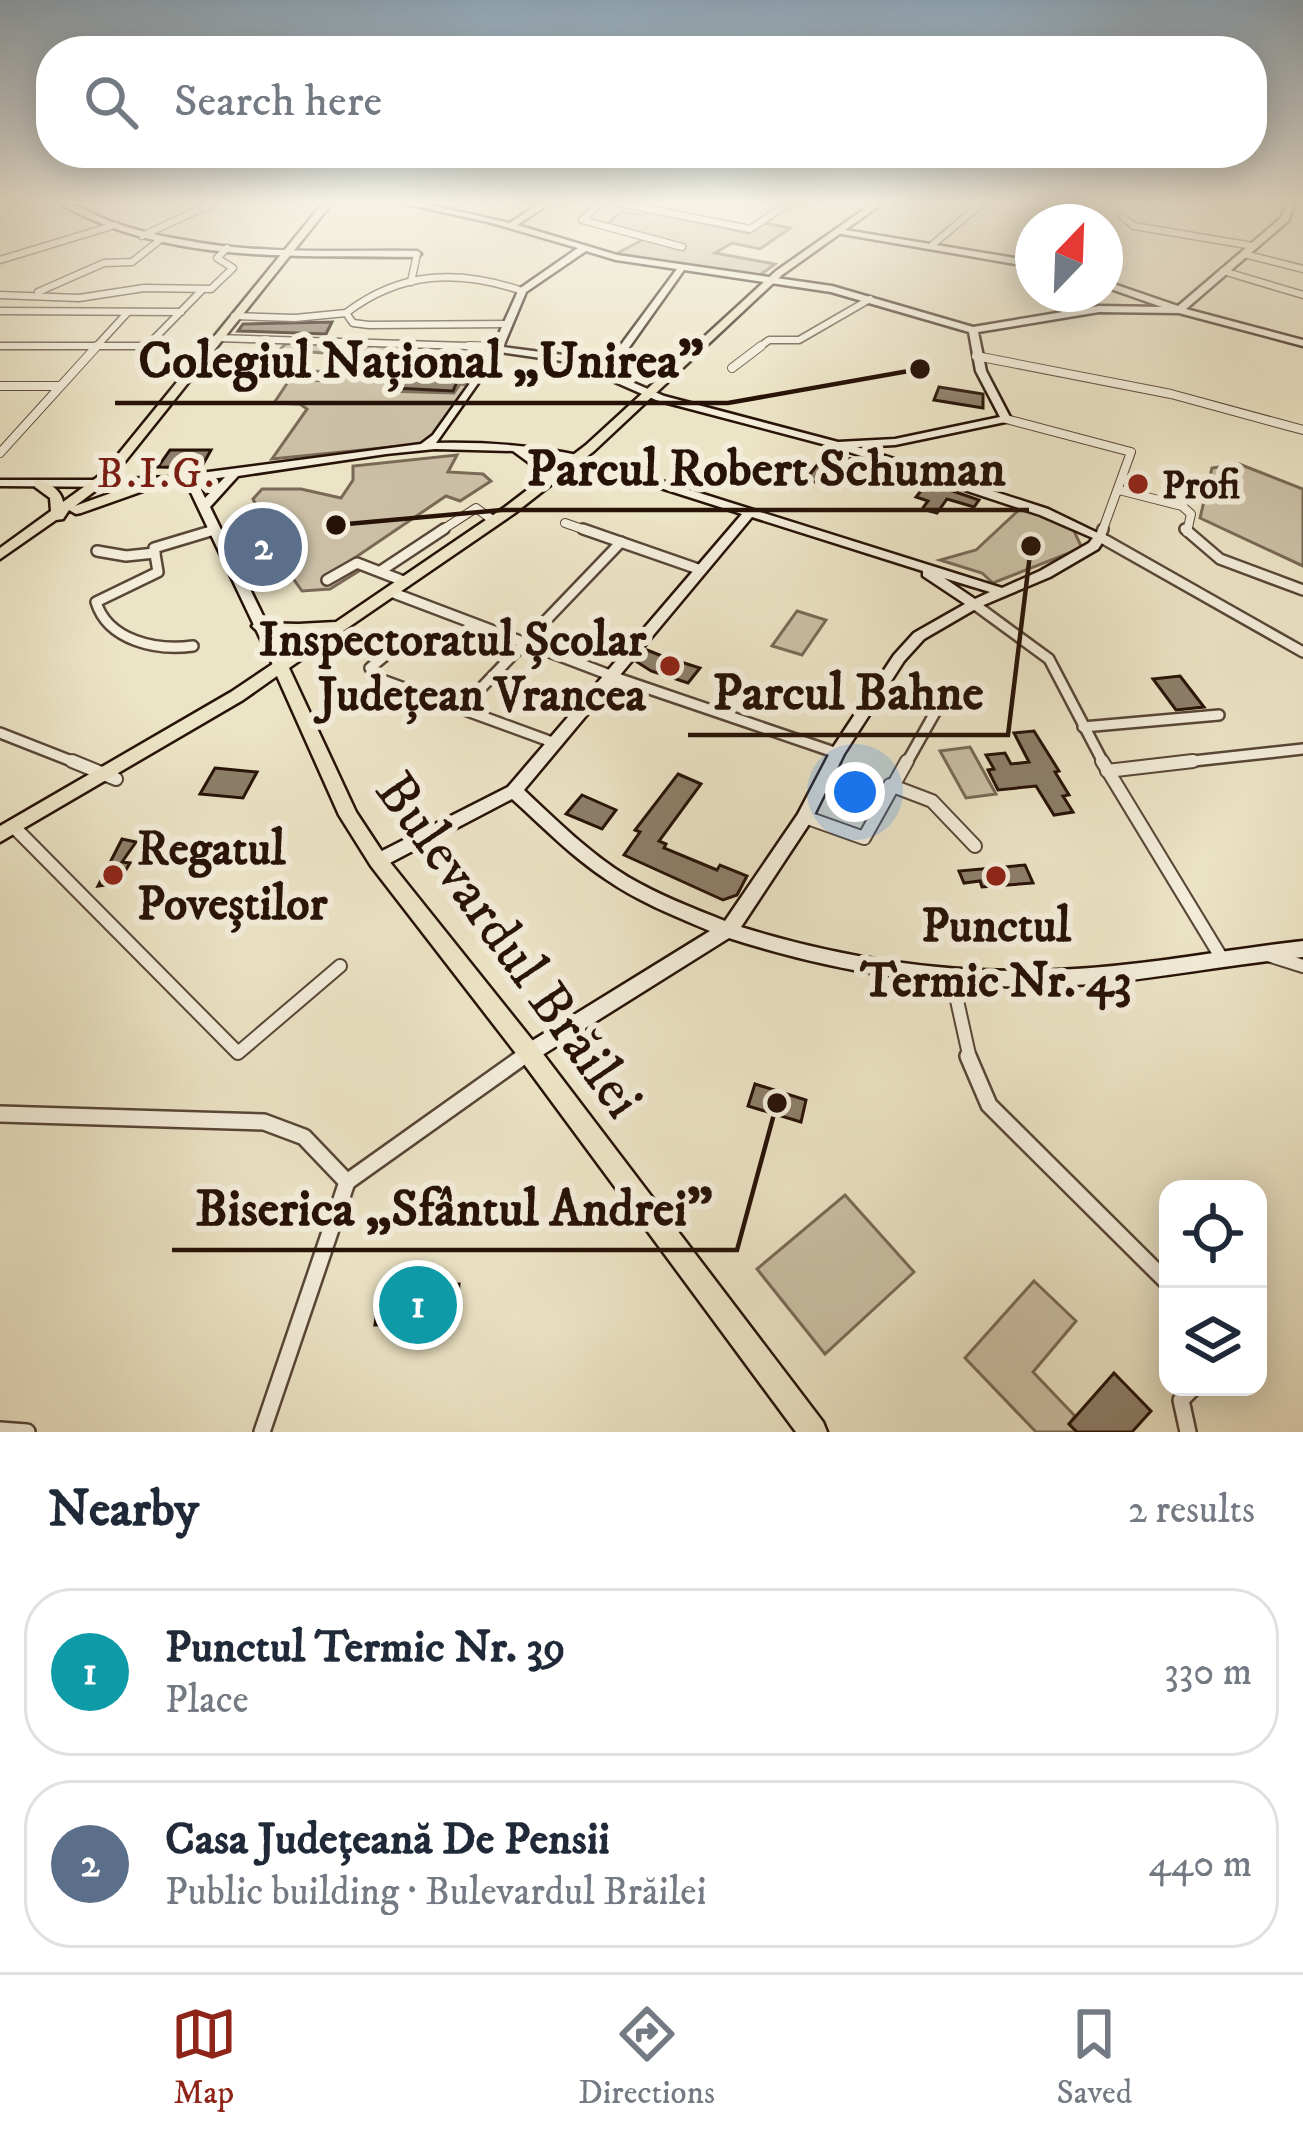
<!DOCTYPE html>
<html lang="en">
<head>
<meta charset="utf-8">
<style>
  :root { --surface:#fff; --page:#f2f2f3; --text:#1f2937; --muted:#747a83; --line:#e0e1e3; --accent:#8f2418 }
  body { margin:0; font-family:"IM FELL DW Pica",serif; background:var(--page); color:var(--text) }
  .controls { position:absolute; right:36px; bottom:36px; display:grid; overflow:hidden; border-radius:24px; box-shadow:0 6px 30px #0003 }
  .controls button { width:108px; height:108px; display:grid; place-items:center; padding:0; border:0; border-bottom:3px solid var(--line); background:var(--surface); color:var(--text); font:60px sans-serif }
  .compass { position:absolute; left:1015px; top:204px; width:108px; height:108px; border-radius:50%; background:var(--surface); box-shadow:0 6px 30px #0003; rotate:23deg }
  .you { position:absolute; left:855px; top:792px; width:42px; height:42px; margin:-30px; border:9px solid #fff; border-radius:50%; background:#1a73e8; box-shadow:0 0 0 18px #1a73e833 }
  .badge { display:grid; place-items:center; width:78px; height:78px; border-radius:50%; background:var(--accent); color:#fff; font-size:39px; font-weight:700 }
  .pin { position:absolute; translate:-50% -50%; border:6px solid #fff; box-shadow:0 3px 12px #0006 }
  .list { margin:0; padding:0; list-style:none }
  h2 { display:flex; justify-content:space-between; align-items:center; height:156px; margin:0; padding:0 48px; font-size:51px }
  h2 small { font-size:39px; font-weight:400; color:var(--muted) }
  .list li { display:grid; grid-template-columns:78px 1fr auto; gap:36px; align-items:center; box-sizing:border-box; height:168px; margin:0 24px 24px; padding:0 24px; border:3px solid var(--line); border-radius:48px }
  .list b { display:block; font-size:45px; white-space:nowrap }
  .list p { margin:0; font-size:39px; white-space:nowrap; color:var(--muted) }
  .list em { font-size:39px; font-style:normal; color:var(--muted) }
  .icon { flex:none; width:66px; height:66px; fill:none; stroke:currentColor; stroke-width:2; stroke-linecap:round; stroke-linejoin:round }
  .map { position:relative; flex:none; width:1303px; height:1432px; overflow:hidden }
  .search { position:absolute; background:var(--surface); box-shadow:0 6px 30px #0003; left:36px; right:36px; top:36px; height:132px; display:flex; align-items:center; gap:30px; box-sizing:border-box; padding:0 42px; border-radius:48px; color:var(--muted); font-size:45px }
  .sheet { height:540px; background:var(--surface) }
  nav { display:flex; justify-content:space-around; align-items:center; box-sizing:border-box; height:168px; border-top:3px solid var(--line); background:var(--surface); font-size:33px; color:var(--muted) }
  nav a { display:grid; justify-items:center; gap:6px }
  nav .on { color:var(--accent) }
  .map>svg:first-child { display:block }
</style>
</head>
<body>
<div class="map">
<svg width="1303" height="1432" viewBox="0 0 1303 1432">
  <rect width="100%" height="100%" fill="#ece4c6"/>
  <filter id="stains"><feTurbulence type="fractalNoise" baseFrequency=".00167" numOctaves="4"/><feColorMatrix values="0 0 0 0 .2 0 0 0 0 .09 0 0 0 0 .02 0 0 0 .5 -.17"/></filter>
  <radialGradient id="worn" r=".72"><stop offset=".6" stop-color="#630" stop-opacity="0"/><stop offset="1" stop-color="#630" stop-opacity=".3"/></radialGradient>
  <g fill="#cbc0a6" stroke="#796956" stroke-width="3">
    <polygon points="650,211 748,233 765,223 790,228 760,249 732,243 715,253 775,264 760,275 616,254 644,239 685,247 605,226 621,212 643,215"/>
    <polygon points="314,342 394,344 387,359 400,361 386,391 454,393 460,384 469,385 437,432 422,444 272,459 307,409 300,404 274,403 296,370 330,372 340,354 280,350 285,344"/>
    <polygon points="457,455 448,472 483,474 491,481 460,501 446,496 350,561 347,565 359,571 330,589 302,591 287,570 292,568 283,554 289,552 277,533 270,535 253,499 262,489 301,489 341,498 353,480 353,466"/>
    <polygon points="1239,464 1303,489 1303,566 1200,518 1212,468"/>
    <polygon points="1022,507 1074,531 1082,548 993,583 982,573 940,560 976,550"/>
    <polygon points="797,611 826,620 802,655 772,646"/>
    <polygon points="970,747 996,794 966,798 940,751"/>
    <polygon points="845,1195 914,1272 825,1354 757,1269"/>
    <polygon points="1034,1281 1076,1321 1033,1372 1075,1416 1069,1424 1077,1432 1036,1432 965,1358"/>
  </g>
  <g fill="#8d7f6a" stroke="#271207" stroke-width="3">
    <polygon points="332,322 326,334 238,331 243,324"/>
    <polygon points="409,361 466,363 453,391 394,388"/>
    <polygon points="939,387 983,394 983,408 934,400"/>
    <polygon points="170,450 211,450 201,468 158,467"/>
    <polygon points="826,454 862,461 885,470 876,482 838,470 825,485 806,479"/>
    <polygon points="935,485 979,500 974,507 947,499 937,513 922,509 928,501 916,497 925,486"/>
    <polygon points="266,534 277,536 287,551 281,553 284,558 254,567 240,542"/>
    <polygon points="647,650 662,656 700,668 688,683 651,671 637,662"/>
    <polygon points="1180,676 1204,707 1176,710 1153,679"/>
    <polygon points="1034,731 1059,771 1055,772 1069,795 1063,796 1073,812 1054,815 1036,786 998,790 988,770 994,769 986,755 1005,753 1011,764 1029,762 1014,733"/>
    <polygon points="215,768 257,772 243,798 200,794"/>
    <polygon points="678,774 701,784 659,841 666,844 664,848 717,870 720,865 747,876 737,895 723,900 624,855 640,832 635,830"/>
    <polygon points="582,795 616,810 602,829 566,814"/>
    <polygon points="122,839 136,842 122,862 130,863 118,883 98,886"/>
    <polygon points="1025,865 1033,883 982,887 980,881 964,883 959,871"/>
    <polygon points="755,1084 806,1100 801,1122 748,1106"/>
    <polygon points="459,1284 456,1323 375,1325 380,1287"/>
    <polygon points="1114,1373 1151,1411 1132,1432 1077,1432 1069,1424"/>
  </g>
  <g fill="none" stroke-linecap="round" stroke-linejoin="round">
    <defs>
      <g id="street-far4">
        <polyline points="601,203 582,220 682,247"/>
        <polyline points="619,203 750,229 790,203"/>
        <polyline points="852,203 872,208"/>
        <polyline points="1123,217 1134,226 1253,246"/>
        <polyline points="1046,222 1047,203"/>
        <polyline points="142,236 213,203"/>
        <polyline points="931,246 982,203"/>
        <polyline points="1244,254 1303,269"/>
        <polyline points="0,260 115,225"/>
        <polyline points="1223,271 1303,295"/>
        <polyline points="411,282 417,254"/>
        <polyline points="38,292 104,263 132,262 160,240"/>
        <polyline points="0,295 79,298 144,288 211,289 233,268 217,258 227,248"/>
        <polyline points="0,311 181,312"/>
        <polyline points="234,316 295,318 346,313"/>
        <path d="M509,324L369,325L353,323L346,313C401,271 459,269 522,291"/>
        <polyline points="217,338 499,347"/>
        <polyline points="0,346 147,346 202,290"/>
        <polyline points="94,349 128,312"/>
        <polyline points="348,349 352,342"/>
        <polyline points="757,349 769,340 799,340 870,299"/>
      </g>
      <g id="street-far3">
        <polyline points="469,346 499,347"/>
        <polyline points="976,356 1171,394 1303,430"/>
        <polyline points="732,368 761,346"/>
        <polyline points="254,375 331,377 350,346"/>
        <polyline points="0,386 58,386"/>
        <polyline points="1006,419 1131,452 1102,532"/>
        <polyline points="0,453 97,346"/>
        <polyline points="1119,490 1182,506 1191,514 1187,532"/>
        <polyline points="565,523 591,532"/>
        <polyline points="207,532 214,530"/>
        <polyline points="439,532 476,508 494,521"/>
      </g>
      <g id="street-far2">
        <polyline points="583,529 701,570"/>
        <polyline points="1103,529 1100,537 1303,652"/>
        <polyline points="1185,529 1220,559 1303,590"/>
        <polyline points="97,551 126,556 155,553"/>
        <polyline points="382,570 444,529"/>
        <polyline points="327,580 357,563 406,582"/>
        <polyline points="391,592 623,680 837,753"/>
        <polyline points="974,604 1049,659 1104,764"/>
        <path d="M193,646C157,651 108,641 96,602L158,572L154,548L214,530"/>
        <polyline points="393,649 370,668 377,678 552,742"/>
        <polyline points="462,708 621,542"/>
        <polyline points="1083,727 1219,715"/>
        <polyline points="0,733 79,764"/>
        <polyline points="906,764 937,709 936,700"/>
        <polyline points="1166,764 1303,749"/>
      </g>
      <g id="street-far1">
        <polyline points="72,761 116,779"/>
        <polyline points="1102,761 1221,957"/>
        <polyline points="1107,771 1193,761"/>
        <polyline points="890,785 932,801 975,846"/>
        <polyline points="805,817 864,838 907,761"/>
        <polyline points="14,827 238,1053 340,966"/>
        <polyline points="1268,955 1303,966"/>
        <polyline points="952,978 970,1059"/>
        <polyline points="520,1059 529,1053"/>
      </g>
      <g id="street">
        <polyline points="968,1056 989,1105 1168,1283"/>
        <polyline points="0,1114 264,1122 304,1137 347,1182"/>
        <polyline points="347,1182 524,1056"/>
        <polyline points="0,1430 27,1432"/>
        <polyline points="262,1432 347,1182"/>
        <polyline points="1188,1432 1181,1400 1194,1387"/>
      </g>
      <g id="secondary">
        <path d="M59,203C78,203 94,216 112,222C135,230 159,236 184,240C260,255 340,250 417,251L421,254L417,257C298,255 166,265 59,203Z"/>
        <path d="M403,203H420L510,223L540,203H550L517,225L617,255L832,286L973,327L1099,306L1162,307L1105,287V281L1178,306L1281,218L1287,203H1295L1288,221L1186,309L1303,340V346L1179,313L1099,312L978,332L986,371L1011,419L1010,421L895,445L857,447L1048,509L1106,537L1098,549L1050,577L979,607L924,639L904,661L844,754L811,821L741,927C844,959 949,975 1057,970C1140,967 1221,950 1303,941V957C1220,965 1139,983 1056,986C943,990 835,972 729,938L536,1059L529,1062L522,1059L519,1053L522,1047L710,931C675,916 639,902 607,880C572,857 543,827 512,799L384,866L378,868L372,866L369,861L372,856L508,787L742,514L576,461L531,452H528L544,463L552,483L550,485H542L535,467L513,451L435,449L386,454L238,476L210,507L287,665L280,670L273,665L186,482L121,487L0,486V480H97L170,477L421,444L433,435L488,358L519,289L578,248L492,223ZM586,251L616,260L677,269L609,361L601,362V366L605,367L603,370L571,356L503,347L526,292ZM684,270L831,292L969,332L976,371L1000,417L895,439L838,442L664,396L611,373L615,368L678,374V370L674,369L618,363ZM500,352L569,362L656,400L834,447L1040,515L1093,538L1089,543L1040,571L1002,588L582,456C533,445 486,442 436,443ZM225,477L205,498L197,481ZM752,517L923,571V576L965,604L914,633L894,655L832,749L798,814L725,921C692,908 659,895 628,877C589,853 557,821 524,790ZM944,578L990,592L975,599Z"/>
        <polygon points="839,229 1033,261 1033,267 836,233 836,229"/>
      </g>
      <g id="primary">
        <path d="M323,203H332L111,479L75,506L153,478H163V484L81,513L76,514L69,510L63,519L56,520L0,559V548L51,511L50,498L35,487V481C46,479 62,491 63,502L103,473Z"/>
        <polygon points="873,203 883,203 782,275 594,451 515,513 289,668 356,812 385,856 537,1046 823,1422 827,1432 796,1432 521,1060 371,866 339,815 277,676 243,700 0,842 0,826 231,692 322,631 298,634 260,631 255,629 252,626 255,623 298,624 336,622 505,507 586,445 776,271"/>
      </g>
    </defs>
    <use href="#street-far4" stroke="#584637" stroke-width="9"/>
    <use href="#street-far3" stroke="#584637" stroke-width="10"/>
    <use href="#street-far2" stroke="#584637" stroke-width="14"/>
    <use href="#street-far1" stroke="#584637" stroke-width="16"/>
    <use href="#street" stroke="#584637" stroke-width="20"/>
    <use href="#secondary" stroke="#271207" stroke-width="5"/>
    <use href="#primary" stroke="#271207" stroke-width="5"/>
    <use href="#street-far4" stroke="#f3edda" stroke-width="6"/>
    <use href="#street-far3" stroke="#f3edda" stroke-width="8"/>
    <use href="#street-far2" stroke="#f3edda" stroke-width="9"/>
    <use href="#street-far1" stroke="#f3edda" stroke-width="12"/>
    <use href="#street" stroke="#f3edda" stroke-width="15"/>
    <use href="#secondary" fill="#f3edda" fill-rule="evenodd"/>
    <use href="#primary" fill="#ece4c6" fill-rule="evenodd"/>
  </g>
  <linearGradient id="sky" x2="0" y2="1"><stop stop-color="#8fabc0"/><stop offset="0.5" stop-color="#f6f3e5"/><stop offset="1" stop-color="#f6f3e5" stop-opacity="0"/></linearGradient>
  <rect width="1303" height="404" fill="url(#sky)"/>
  <g fill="#8f2418" stroke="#f3edda" stroke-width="4.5">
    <circle cx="1138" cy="484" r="12"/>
    <circle cx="670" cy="666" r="12"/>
    <circle cx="113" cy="875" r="12"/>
    <circle cx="996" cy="876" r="12"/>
  </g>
  <g text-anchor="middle" stroke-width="12" stroke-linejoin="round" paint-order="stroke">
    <g font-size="39" font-weight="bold" fill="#271207" stroke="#f3edda" text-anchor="start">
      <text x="1162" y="498">Profi</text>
    </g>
    <g font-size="42" letter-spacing="3" fill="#7a1f14" stroke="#f3edda">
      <text x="157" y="487">B.I.G.</text>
    </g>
    <g font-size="48" font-weight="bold" fill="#271207" stroke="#f3edda" text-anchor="end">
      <text x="646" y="655">Inspectoratul Școlar<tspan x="646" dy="55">Județean Vrancea</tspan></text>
      <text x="137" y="864" text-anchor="start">Regatul<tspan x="137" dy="55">Poveștilor</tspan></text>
      <text x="996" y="941" text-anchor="middle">Punctul<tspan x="996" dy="55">Termic Nr. 43</tspan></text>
    </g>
    <g font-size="57" fill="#271207" stroke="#f3edda">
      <text transform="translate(511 944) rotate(54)" y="20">Bulevardul Brăilei</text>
    </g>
  </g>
  <path fill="none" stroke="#271207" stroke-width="4.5" d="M920 369L728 403H115M336 525L502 510H1029M1031 546L1008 735H688M777 1103L737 1250H172"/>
  <g fill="#271207" stroke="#f3edda" stroke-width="4.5">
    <circle cx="920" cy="369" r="12"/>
    <circle cx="336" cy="525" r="12"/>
    <circle cx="1031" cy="546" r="12"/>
    <circle cx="777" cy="1103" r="12"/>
  </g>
  <g font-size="51" text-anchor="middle" font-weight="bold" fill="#271207" stroke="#f3edda" stroke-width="12" stroke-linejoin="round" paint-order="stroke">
    <text x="421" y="377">Colegiul Național „Unirea"</text>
    <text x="766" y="485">Parcul Robert Schuman</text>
    <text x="848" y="709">Parcul Bahne</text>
    <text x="454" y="1225">Biserica „Sfântul Andrei"</text>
  </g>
  <rect width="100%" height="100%" filter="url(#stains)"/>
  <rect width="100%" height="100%" fill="url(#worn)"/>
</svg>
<div class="controls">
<button><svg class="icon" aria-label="locate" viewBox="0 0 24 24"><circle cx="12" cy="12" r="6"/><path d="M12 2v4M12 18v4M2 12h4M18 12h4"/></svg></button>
<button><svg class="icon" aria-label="layers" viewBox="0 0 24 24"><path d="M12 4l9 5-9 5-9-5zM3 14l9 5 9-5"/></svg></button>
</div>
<svg class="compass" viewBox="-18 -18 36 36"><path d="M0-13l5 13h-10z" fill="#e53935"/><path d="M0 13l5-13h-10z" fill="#747a83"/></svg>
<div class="you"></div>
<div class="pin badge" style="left:418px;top:1305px;background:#0f9aa8">1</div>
<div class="pin badge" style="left:263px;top:547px;background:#5c6f8a">2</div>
<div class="search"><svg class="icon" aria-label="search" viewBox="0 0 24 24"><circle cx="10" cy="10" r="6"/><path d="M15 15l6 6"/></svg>Search here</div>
</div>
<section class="sheet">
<h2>Nearby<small>2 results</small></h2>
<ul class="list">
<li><span class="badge" style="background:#0f9aa8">1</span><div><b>Punctul Termic Nr. 39</b><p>Place</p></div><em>330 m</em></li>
<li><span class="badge" style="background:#5c6f8a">2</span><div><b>Casa Județeană De Pensii</b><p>Public building · Bulevardul Brăilei</p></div><em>440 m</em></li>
</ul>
</section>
<nav>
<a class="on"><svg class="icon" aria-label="map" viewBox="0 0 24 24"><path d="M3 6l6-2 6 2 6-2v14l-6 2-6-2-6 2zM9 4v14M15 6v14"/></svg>Map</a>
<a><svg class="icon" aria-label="directions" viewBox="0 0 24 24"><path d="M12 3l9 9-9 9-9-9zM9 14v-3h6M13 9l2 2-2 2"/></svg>Directions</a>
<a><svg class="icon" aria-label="saved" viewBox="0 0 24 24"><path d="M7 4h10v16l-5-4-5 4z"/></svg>Saved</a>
</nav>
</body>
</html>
